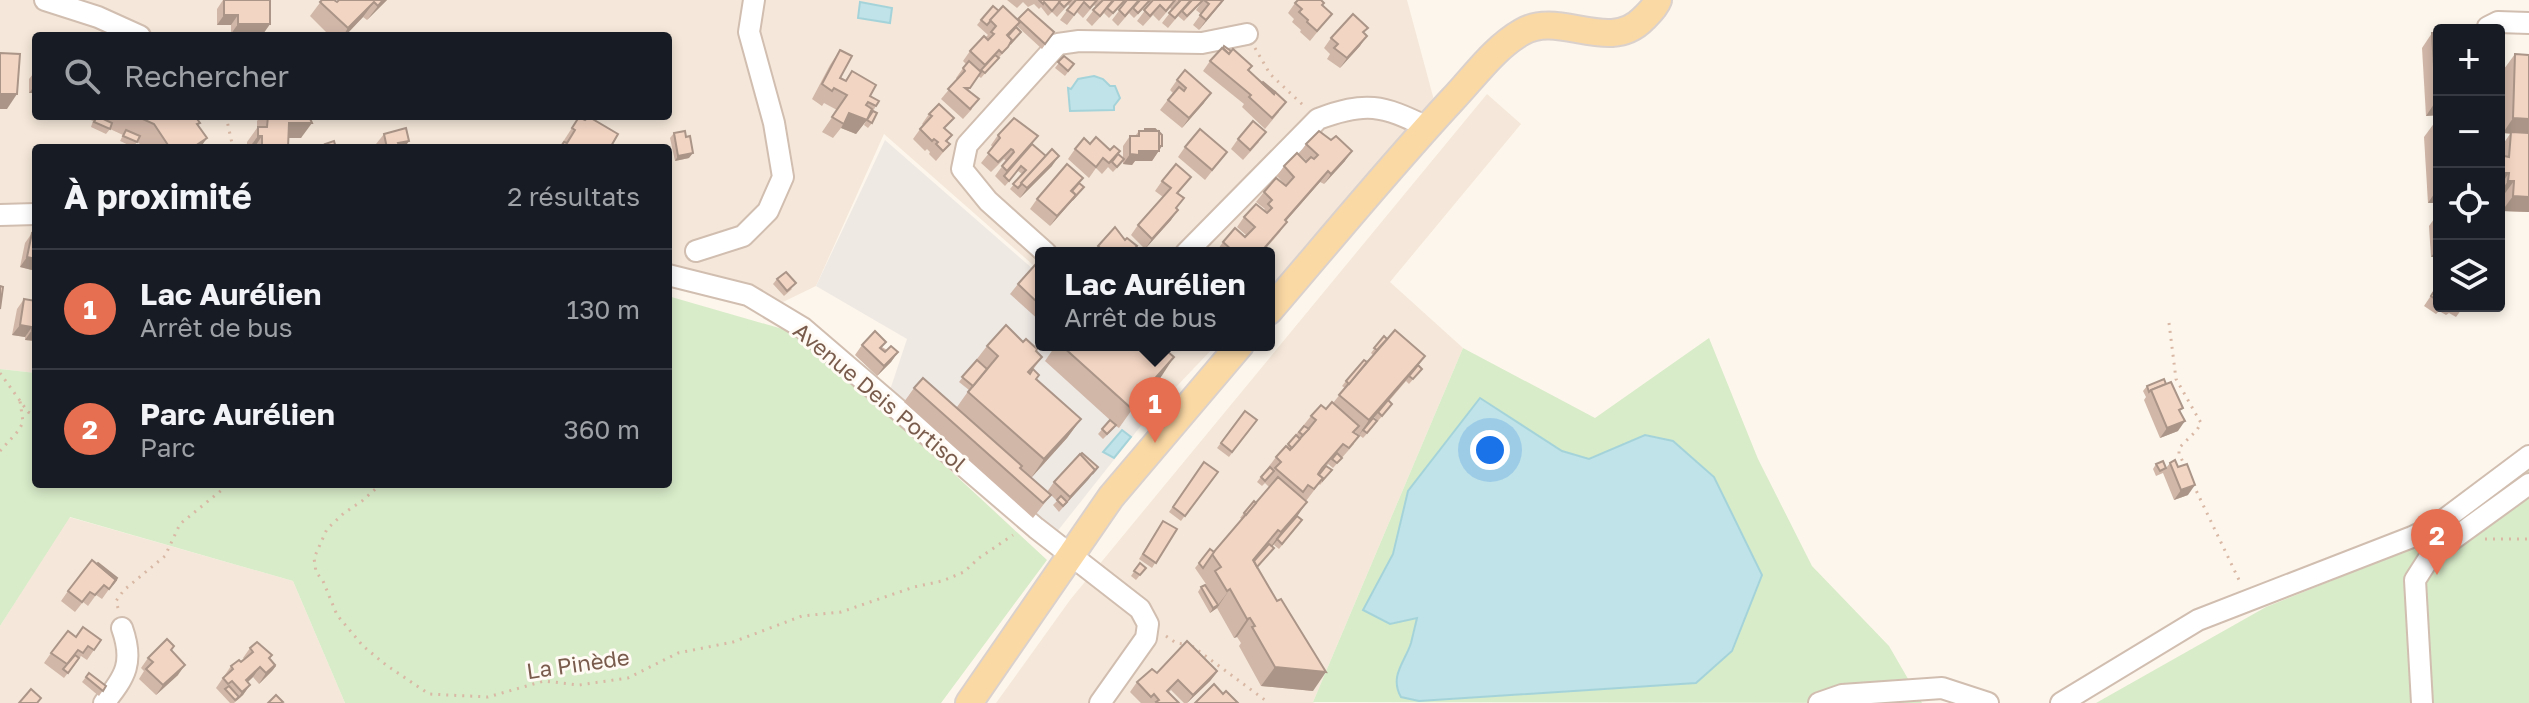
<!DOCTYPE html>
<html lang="fr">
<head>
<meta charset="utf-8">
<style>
  :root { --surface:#171b24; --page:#20242c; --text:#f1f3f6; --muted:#9ea1a6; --line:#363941; --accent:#e76f51 }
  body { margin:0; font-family:"Golos Text",sans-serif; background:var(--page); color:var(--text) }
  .controls { position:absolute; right:24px; top:24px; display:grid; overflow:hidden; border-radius:8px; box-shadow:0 4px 12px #0003 }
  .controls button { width:72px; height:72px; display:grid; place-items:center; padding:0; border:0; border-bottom:2px solid var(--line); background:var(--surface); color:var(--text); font:40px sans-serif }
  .you { position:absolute; left:1490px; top:450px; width:28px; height:28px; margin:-20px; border:6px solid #fff; border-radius:50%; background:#1a73e8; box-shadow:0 0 0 12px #1a73e833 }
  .badge { display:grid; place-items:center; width:52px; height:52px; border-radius:50%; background:var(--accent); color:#fff; font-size:26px; font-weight:700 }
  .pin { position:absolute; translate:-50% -66px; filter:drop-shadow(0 2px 4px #0008) }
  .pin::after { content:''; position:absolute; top:42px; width:28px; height:24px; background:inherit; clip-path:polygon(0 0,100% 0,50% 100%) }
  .popup { position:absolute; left:1035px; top:247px; width:240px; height:104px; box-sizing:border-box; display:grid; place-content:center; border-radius:8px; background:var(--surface); filter:drop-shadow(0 2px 6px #0005); font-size:26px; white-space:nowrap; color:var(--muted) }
  .popup b { font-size:30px; color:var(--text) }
  .popup::after { content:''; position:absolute; left:50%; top:100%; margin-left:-16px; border:16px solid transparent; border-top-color:var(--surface) }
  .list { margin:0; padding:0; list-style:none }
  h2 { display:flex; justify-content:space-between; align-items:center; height:104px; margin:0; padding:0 32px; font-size:34px }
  h2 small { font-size:26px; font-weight:400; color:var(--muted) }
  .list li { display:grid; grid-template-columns:52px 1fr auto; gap:24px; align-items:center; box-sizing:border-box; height:120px; padding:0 32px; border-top:2px solid var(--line) }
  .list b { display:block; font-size:30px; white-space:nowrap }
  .list p { margin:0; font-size:26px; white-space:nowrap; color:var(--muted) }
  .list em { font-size:26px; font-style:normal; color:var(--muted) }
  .icon { flex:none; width:44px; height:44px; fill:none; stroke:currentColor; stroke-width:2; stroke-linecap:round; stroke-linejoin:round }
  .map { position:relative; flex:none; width:2529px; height:703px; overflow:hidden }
  .search { position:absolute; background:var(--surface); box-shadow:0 4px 12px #0003; left:32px; top:32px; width:640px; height:88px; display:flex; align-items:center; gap:20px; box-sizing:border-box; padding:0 28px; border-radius:8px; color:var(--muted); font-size:30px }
  .panel { position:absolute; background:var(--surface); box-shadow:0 4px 12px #0003; left:32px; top:144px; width:640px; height:344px; border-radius:8px }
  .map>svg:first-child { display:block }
</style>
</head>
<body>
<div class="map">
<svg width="2529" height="703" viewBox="0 0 2529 703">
  <rect width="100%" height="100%" fill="#fdf6ec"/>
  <g fill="#f5e8da" fill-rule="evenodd">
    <path d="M0,0H1407L1434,100L1341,217L1269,291V253H1041V272L884,134L816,286L783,302L750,289L668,266V148H36V373L0,369ZM36,36H668V116H36Z"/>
    <polygon points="1487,94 1521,124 1390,282 1463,348 1313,702 1315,703 996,703 1070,600"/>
    <polygon points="1125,345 1216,345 1175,388"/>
    <polygon points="69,517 293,581 345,703 0,703 0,626"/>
  </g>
  <polygon fill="#efe9e4" points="885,140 1041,276 1041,345 1120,345 1170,389 1056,533 890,390 907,339 816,286"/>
  <g fill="#d8ecc9">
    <polygon points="668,296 793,332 938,459 1047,560 941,703 345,703 293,581 70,517 0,626 0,369 36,373 36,484 453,484 467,487 467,484 668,484"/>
    <polygon points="1709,338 1758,459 1812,566 1889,646 1922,703 1313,702 1463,348 1595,418"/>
    <polygon points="2529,468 2529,703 2096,703 2266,607 2425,543"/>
  </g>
  <g fill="#bfe3e8" stroke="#a5d3da" stroke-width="2">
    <polygon points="860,2 892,8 890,23 858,18"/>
    <polygon points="1094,76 1103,79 1110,86 1115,86 1120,98 1114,106 1114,110 1070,111 1068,88 1071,89 1078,79"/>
    <path d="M1480,398L1562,451L1589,459L1645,435L1673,441L1714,477L1762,575L1732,651L1696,683L1419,701L1401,697C1389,676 1405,662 1411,643C1413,635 1415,626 1417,618L1390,624L1363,610L1393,554L1408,491Z"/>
    <polygon points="1122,430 1131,437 1114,458 1103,452"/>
  </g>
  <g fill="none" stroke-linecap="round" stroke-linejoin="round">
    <defs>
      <g id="minor">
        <polyline points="45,0 98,17 140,36"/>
        <polyline points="2488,30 2488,27 2498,22 2529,23"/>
        <polyline points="0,215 36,214"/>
        <polyline points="696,251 743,236 768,211 783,177 774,123 749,32 754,0"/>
        <polyline points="1046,253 988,201 962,169 967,145 1058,44 1079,41 1202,43 1247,34"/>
        <path d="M1186,253L1318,119C1366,101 1382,105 1427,127"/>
        <polyline points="668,275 748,295 803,328 1036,528 1140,609 1148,624 1146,638 1100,703"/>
        <path d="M104,703C126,676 134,662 122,628"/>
        <polyline points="1819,703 1842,695 1942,688 1988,703"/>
        <polyline points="2061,703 2198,620 2412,537 2437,525 2529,456"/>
        <polyline points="2422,703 2415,580 2431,555 2529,484"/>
      </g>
      <g id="major">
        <path d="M1269,311C1330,240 1389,168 1452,100C1474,77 1494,48 1522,32C1559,10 1609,54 1643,19C1649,13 1655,8 1658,0"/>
        <polyline points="969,703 1111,497 1240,345"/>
      </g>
    </defs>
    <use href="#minor" stroke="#d1beb0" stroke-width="24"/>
    <use href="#major" stroke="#dad1cd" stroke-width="30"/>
    <g stroke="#d9b8a5" stroke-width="3" stroke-dasharray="2 6" stroke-linecap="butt">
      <polyline points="1255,48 1270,74 1304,106"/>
      <polyline points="226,116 233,148"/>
      <polyline points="2169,323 2176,379 2201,423 2197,430 2179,448 2179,454 2185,466"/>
      <polyline points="0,373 28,412 36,416"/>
      <polyline points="0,451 19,430 23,422 20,401"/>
      <polyline points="381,484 362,501 344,513 327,529 314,558 316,572 323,581 337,615 363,646 386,665 429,694 488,697 544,681 579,685 628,678 678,653 733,642 802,616 841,612 914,587 942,581 964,572 979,558 1013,535"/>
      <polyline points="2193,484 2240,582"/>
      <polyline points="2485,539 2529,539"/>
      <polyline points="118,608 116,601 124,590 165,556 180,524 229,484"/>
      <polyline points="1166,636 1176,643 1184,644"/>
      <polyline points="1192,646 1269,703"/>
    </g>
    <use href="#minor" stroke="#fff" stroke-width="20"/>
    <use href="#major" stroke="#fbd9a5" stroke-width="26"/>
  </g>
  <g fill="#d1b7a8">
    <polygon points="223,0 270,24 263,34 231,34 231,25 217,25 217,9"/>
    <polygon points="322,0 337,2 339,0 387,0 367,20 363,17 345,36 330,36 310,16"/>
    <polygon points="1007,0 1126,0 1109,18 1104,13 1092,26 1086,20 1096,7 1094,5 1083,18 1077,12 1067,25 1060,20 1070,6 1068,5 1057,17 1052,12 1048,16 1041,7 1039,9 1034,4 1028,7 1023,2 1017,8"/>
    <polygon points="1127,0 1152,0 1134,18 1129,13 1118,26 1112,20"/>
    <polygon points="1153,0 1224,0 1199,30 1193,25 1201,14 1196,10 1201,3 1184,21 1178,16 1168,28 1162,23 1172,10 1170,8 1159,21 1153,15 1143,26 1137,21"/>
    <polygon points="1295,3 1322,6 1332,14 1310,41 1300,32 1301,30 1292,22 1294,19 1288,13"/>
    <polygon points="999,11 1018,20 1054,32 1042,49 1017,26 1017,37 981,78 978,76 968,91 972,109 963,119 941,99 957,80 956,78 966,64 963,61 970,51 988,35 977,25 981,20"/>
    <polygon points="1368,28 1364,33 1360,46 1340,68 1327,59 1330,54 1324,48 1331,38"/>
    <polygon points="2432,33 2439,115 2426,116 2422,48"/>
    <polygon points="840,50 840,78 845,81 852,71 870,96 879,101 873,111 872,123 868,128 864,125 866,121 856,134 841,128 833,138 822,132 837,110 824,103 822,106 812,99 830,65"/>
    <polygon points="2515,54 2529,212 2502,211 2503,196 2499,196 2499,163 2501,147 2510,134 2503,133 2504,69"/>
    <polygon points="1064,56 1074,64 1065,76 1055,68"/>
    <polygon points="36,61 36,108 34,108 34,93 29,93 29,79 33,74 35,74 35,63"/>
    <polygon points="1210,61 1252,66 1249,71 1279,112 1265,129 1242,107 1244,104 1203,71"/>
    <polygon points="1177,80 1204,103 1182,128 1160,110 1173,93 1170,90"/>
    <polygon points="929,114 952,135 947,142 950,144 936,161 929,154 930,152 927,149 925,151 913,139 923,125 922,124"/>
    <polygon points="82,116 195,116 200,123 198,125 207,138 201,146 202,148 144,148 140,144 137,142 133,147 120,141 123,135 110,129 106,134 91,127 93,121"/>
    <polygon points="261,116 309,116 301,138 288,138 288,148 247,148 247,142 257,128 257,121"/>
    <polygon points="579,117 610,148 559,148"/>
    <polygon points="2435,122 2439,203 2428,203 2424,137"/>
    <polygon points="1145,129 1162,146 1152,161 1135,161 1132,165 1123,164 1123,161 1113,172 1108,167 1109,166 1102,174 1096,168 1089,178 1068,159 1075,149 1090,144 1110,150 1123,158 1123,146 1130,136 1135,136 1139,131 1143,131"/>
    <polygon points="674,133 689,158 675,161 670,138"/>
    <polygon points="384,134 409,141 404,148 378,148 376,144"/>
    <polygon points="998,135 1033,144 1052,166 1020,198 1010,189 1022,174 1018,171 1005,186 995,176 1006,161 1004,159 991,172 981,163 993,148 991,145"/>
    <polygon points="1238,139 1259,142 1243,160 1231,149"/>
    <polygon points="1306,144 1345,161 1324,184 1320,182 1286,221 1280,232 1262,253 1217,253 1216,252 1223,242 1246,235 1237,227 1244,217 1264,210 1265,209 1256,202 1264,192 1286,186 1277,176 1284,166 1307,161 1299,154"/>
    <polygon points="1185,147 1227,152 1205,180 1178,157"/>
    <polygon points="1191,177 1178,194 1177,208 1171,220 1145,249 1131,235 1138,225 1163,197 1155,191 1162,181"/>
    <polygon points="1079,183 1084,187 1050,226 1030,209 1037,199"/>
    <polygon points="2439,212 2439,257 2431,257 2429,226"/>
    <polygon points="32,233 36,234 36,271 20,267 25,243"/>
    <polygon points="1098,246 1132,253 1093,253"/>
    <polygon points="1041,271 1041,322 1010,294 1018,284"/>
    <polygon points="777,279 792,289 784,296 773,284"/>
    <polygon points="2438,285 2439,306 2464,306 2456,317 2449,313 2446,315 2439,311 2436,314 2424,306"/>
    <polygon points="24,299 36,341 25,340 25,337 12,335 17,309"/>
    <polygon points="1384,336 1422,369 1409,384 1406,381 1389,401 1388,409 1378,421 1374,417 1373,419 1373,427 1363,438 1355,432 1354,444 1333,468 1328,464 1327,466 1328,475 1320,485 1319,484 1306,501 1297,516 1298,525 1279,549 1274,545 1275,543 1257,568 1313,691 1261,686 1239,646 1241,643 1237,637 1234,638 1217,608 1210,613 1198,592 1201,587 1206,584 1195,568 1199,563 1214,552 1242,519 1240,518 1244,513 1256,503 1269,487 1265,483 1266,482 1262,486 1257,482 1276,457 1286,447 1311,416 1326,409 1333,403 1345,388 1342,386 1346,381 1373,355 1371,353"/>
    <polygon points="886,342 882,347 887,350 898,352 891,362 877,376 855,355 862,345"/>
    <polygon points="1023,342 1042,357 1030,374 1081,419 1067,438 1031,478 1047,492 1054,482 1098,467 1059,512 1053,505 1057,501 1051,495 1033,518 904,402 914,388 957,407 969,390 959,382 987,346"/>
    <polygon points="1056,345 1160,345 1161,377 1136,404 1119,428 1116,426 1103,439 1098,434 1110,420 1045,361"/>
    <polygon points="2147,386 2180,412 2178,431 2160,438 2144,400 2146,397 2143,391"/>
    <polygon points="1245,411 1257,420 1229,457 1217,448"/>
    <polygon points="1204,462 1218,472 1181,521 1169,512"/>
    <polygon points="2170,463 2188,495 2174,500 2163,473 2156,476 2153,469 2156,464 2166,468"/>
    <polygon points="1163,521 1177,529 1152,568 1139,559"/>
    <polygon points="1140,563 1146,568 1136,580 1131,576"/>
    <polygon points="117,578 102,599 96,595 88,606 83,602 75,612 61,601 68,591"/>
    <polygon points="77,636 101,640 87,660 81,656 64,678 44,663 51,653"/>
    <polygon points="250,648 272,655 269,659 276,666 272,671 259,684 253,677 248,682 250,685 243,695 234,703 230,703 216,688 231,666 244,659 243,658"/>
    <polygon points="171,650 178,675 156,695 139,679 144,671 141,668 148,658"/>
    <polygon points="1218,671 1210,681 1187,703 1184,703 1171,690 1169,692 1179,703 1141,703 1130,692 1137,682 1157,673"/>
    <polygon points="89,673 106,686 99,696 82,682"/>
  </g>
  <g fill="#aa9588">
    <polygon points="383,0 387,0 367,20 378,6"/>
    <polygon points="1223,0 1224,0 1199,30 1206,20"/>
    <polygon points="374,2 363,17 345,36 343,36 348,28"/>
    <polygon points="224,15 238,15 231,25 217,25"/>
    <polygon points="238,24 270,24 263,34 231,34"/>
    <polygon points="1367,36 1360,46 1340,68 1347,58"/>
    <polygon points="33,88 36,88 34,93 29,93"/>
    <polygon points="1211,93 1204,103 1182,128 1189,118"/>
    <polygon points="0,94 17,94 7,109 0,109"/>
    <polygon points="2436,101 2439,101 2439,115 2426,116"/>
    <polygon points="849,113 867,120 856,134 841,128"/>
    <polygon points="2513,118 2529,119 2529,134 2503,133"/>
    <polygon points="289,123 312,123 301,138 279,138"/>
    <polygon points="258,136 262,136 254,148 249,148"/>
    <polygon points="207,138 200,148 192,148"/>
    <polygon points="409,141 404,148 395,148 398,143"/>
    <polygon points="1162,146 1152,161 1135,161 1132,165 1123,164 1130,154 1156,147"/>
    <polygon points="1352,151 1345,161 1324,184 1331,174"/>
    <polygon points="693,153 689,158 675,161 678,156"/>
    <polygon points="1059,156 1052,166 1020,198 1027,188"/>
    <polygon points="1328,171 1320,182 1278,230 1285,220"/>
    <polygon points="2503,173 2509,173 2499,187 2499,178"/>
    <polygon points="2508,181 2514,181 2503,196 2499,196 2499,194"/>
    <polygon points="1084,187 1080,192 1050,226 1057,216"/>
    <polygon points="2438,188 2439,203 2428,203"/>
    <polygon points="2513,196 2529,197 2529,212 2502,211"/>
    <polygon points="1178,210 1171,220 1145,249 1152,239"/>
    <polygon points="2439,246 2439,257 2431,257"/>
    <polygon points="27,257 36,259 36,271 20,267"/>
    <polygon points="20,325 32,327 25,337 12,335"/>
    <polygon points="32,330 36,330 36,341 25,340"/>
    <polygon points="898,352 891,362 877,376 884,366"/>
    <polygon points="1425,356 1414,371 1359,435 1369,420"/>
    <polygon points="1174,357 1161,377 1131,409 1134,402"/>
    <polygon points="1081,419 1067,438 1031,478 1044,459"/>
    <polygon points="2185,421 2178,431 2160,438 2167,428"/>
    <polygon points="1098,467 1088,480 1063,507 1070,497"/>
    <polygon points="2195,485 2188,495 2174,500 2181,490"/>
    <polygon points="1307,502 1294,521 1268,551 1281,532"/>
    <polygon points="1230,589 1217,608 1210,613 1213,608 1218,605"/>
    <polygon points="1250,618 1237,637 1234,638 1247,619"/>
    <polygon points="185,665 178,675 156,695 163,685"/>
    <polygon points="275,665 276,666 272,671 259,684 266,673"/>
    <polygon points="260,667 253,677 239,690 246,680"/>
    <polygon points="1275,667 1326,672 1313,691 1261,686"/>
    <polygon points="1218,671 1210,681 1187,703 1193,695"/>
    <polygon points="250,685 243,695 235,702 242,692"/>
  </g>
  <g fill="#f3d5c3" stroke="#aa9588" stroke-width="2">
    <polygon points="224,0 270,0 270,24 238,24 238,15 224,15"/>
    <polygon points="322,0 334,0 337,2 339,0 383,0 378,6 374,2 348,28 320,2"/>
    <polygon points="1039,0 1061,0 1052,11 1044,2 1043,4"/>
    <polygon points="1061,0 1071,0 1064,7 1059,2"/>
    <polygon points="1076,0 1097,0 1090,8 1084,2 1074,15 1067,10"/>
    <polygon points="1103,0 1113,0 1100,16 1093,10"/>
    <polygon points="1114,0 1125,0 1113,13 1107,8"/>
    <polygon points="1127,0 1139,0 1125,16 1119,10"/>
    <polygon points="1140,0 1150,0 1138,13 1133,8"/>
    <polygon points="1153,0 1175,0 1166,11 1160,5 1150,16 1144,10"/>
    <polygon points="1179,0 1191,0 1175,18 1169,13 1180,1"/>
    <polygon points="1192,0 1203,0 1187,16 1182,11"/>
    <polygon points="1204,0 1223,0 1206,20 1200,15 1209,4"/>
    <polygon points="1298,0 1321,0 1324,3 1322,5 1332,14 1317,31 1307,22 1308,20 1299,12 1302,9 1295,3"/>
    <polygon points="993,6 999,11 987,25 981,20"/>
    <polygon points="1003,6 1020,22 1007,35 1012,40 1008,47 1002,53 999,50 985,65 970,51 984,36 988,40 994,34 991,32 996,26 990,20"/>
    <polygon points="1028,9 1054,32 1045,44 1018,19"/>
    <polygon points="1353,14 1368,28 1363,32 1367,36 1347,58 1334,48 1338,44 1331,38"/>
    <polygon points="1016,27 1021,32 1010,44 1012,40 1008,36"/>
    <polygon points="2432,33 2439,33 2439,101 2436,101"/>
    <polygon points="1224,46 1231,51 1229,54 1223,48"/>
    <polygon points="1222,48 1229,54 1233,49 1252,66 1248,70 1274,94 1275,92 1286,102 1272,118 1249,97 1251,95 1210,61"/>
    <polygon points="840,50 852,56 840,78 846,81 852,71 876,85 870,96 879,101 876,106 868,102 866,105 872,109 867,120 849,113 844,124 832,117 847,95 834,88 832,91 822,84"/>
    <polygon points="0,53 20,54 17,94 0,94"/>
    <polygon points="2515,54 2529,55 2529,119 2513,118"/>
    <polygon points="995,55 999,58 985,73 981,70"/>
    <polygon points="1064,56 1074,64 1068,71 1058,62"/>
    <polygon points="969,61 981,72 970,88 965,88 979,99 970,109 948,89 965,71 963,68"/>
    <polygon points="1185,70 1211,93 1189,118 1168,100 1179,87 1184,91 1186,88 1177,80"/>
    <rect x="33" y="74" width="3" height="14"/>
    <polygon points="1263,82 1275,92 1274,94 1262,83"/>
    <polygon points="939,104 954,118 944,128 952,135 946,141 950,144 943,151 936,144 938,142 934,139 932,141 920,129 932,116 929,114"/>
    <polygon points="873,111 877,113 872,123 867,120"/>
    <polygon points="97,116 112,123 110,129 94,122"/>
    <polygon points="136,116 195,116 200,123 197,124 207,138 192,148 170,148 154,124"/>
    <polygon points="268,116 309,116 312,123 289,123 288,148 262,148 262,136 258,136 258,127 267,127"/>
    <polygon points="579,117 585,120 589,117 618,134 610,148 560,148 564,142 567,143 575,130 572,128"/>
    <polygon points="1014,118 1038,136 1007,171 1002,166 1014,152 1013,150 1011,149 998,162 988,153 1000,138 998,135"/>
    <polygon points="1253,121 1266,132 1250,150 1238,139"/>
    <polygon points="2435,122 2439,122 2439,188 2438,188"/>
    <polygon points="406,128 409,141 398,143 400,148 387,148 384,134"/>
    <polygon points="1145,129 1155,129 1157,131 1145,131"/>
    <polygon points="1200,129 1227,152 1212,170 1185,147"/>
    <polygon points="126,130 140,136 137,142 123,136"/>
    <polygon points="685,131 686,137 690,136 693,153 678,156 674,133"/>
    <polygon points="1139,131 1159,131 1159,151 1139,151 1139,155 1130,154 1130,136 1139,136"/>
    <polygon points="1319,131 1331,140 1336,136 1352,151 1331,174 1328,171 1285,220 1287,222 1260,253 1231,253 1233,251 1223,242 1235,228 1245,237 1255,227 1244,217 1256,204 1267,213 1272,208 1268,204 1272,200 1264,192 1276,178 1286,186 1294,177 1284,166 1297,153 1306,162 1311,157 1314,159 1318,155 1306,144"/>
    <polygon points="1159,132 1162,135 1162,146 1159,146"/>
    <polygon points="2511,132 2529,133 2529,197 2513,196 2514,181 2508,181 2509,173 2503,173 2504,156 2509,157"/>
    <polygon points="1096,137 1110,150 1114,146 1120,151 1109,163 1103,158 1096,167 1075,149 1084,138 1090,144"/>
    <polygon points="334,141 336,148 327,148 325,144"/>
    <polygon points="1032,144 1046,156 1018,188 1013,184 1026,170 1021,166 1009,181 1004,176"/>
    <polygon points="1052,149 1059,156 1027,188 1021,183"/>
    <polygon points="1118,154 1124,159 1117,167 1112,162"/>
    <polygon points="1067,164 1083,178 1071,191 1076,195 1057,216 1037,199"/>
    <polygon points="1176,164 1191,177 1177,193 1184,198 1176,208 1178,210 1152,239 1138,225 1171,188 1162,181"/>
    <polygon points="1079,183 1084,187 1072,200 1076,195 1072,191"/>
    <polygon points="1115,227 1125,240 1127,238 1137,246 1131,253 1105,253 1098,246"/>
    <polygon points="32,233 36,234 36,259 27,257"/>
    <polygon points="1035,265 1041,271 1041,306 1018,284"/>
    <polygon points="786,272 796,283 787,291 777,279"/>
    <polygon points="2438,285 2439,286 2439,302 2431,296"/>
    <polygon points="0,286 3,287 0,309"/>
    <polygon points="24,299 36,301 36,330 32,330 32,327 20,325"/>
    <polygon points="1006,325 1023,342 1026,339 1037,349 1036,351 1042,357 1028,372 1030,374 1033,369 1039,375 1036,379 1081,419 1044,459 968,392 998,356 987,346"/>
    <polygon points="1395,330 1425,356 1369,420 1339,395"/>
    <polygon points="875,331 886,342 880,348 885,352 891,346 898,352 884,366 862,345"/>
    <polygon points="1384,336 1387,339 1377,350 1374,348"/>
    <polygon points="1061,345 1160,345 1174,357 1134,402 1137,404 1132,409"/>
    <polygon points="977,360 987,369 973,386 962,377"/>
    <polygon points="1364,360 1367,362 1349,384 1346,381"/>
    <polygon points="1418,365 1422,369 1413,379 1409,376"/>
    <polygon points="923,378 1022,466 1020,468 1051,495 1043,503 914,388"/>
    <polygon points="2164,379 2166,384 2151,390 2149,392 2147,386"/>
    <polygon points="2171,382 2183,408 2179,410 2185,421 2167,428 2151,390"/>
    <polygon points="1388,400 1392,404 1382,416 1378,412"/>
    <polygon points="1332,402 1359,426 1353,432 1359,436 1349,448 1343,444 1322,468 1318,474 1323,478 1314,489 1308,485 1303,492 1275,468 1281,462 1276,457 1286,446 1290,450 1311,426 1316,420 1311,416 1321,405 1326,409"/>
    <polygon points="1245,411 1257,420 1232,452 1221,443"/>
    <polygon points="1373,418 1377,421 1367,433 1363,430"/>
    <polygon points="1110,420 1116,425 1107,434 1102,429"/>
    <polygon points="1304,426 1309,429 1303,435 1299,432"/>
    <polygon points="1296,435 1300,439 1292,448 1288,444"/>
    <polygon points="1082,453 1098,467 1092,474 1095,470 1080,455"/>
    <polygon points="1337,453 1342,458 1337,463 1332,459"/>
    <polygon points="1080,454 1095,470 1070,497 1054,482"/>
    <polygon points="2175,460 2178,467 2187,464 2195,485 2181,490 2170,463"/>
    <polygon points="2163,461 2166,468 2160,471 2156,464"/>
    <polygon points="1204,462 1218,472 1185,516 1173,507"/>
    <polygon points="1326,466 1332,470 1323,480 1323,478 1319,475"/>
    <polygon points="1270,467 1274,471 1265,481 1261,477"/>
    <polygon points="1278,477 1307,502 1281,532 1278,530 1253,560 1277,601 1281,599 1326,672 1275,667 1252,627 1255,626 1250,618 1247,619 1230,589 1227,591 1215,571 1221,567 1212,554"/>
    <polygon points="1061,496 1067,502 1063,506 1057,500"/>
    <polygon points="1254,501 1256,503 1246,515 1244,513"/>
    <polygon points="1297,516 1302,520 1282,544 1277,539"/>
    <polygon points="1163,521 1177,529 1156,563 1143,554"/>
    <polygon points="1269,544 1274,548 1257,567 1254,561"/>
    <polygon points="1210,549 1214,552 1203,568 1199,563"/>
    <polygon points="92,560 116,580 109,589 104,585 95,595 90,592 82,602 68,591"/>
    <polygon points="98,563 117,578 112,585 116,580 97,564"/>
    <polygon points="1140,563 1146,568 1140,575 1134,571"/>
    <polygon points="1205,585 1218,605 1213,608 1201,587"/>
    <polygon points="83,627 101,640 94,650 88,646 83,653 78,650 67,664 51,653 68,631 76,637"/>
    <polygon points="167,639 174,646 171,650 185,665 163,685 146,669 153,662 148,658"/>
    <polygon points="1187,641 1217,671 1193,695 1178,680 1167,691 1179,703 1157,703 1156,702 1159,700 1154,694 1151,697 1137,682 1152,669 1157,673"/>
    <polygon points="257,642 272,655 269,658 275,665 266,673 260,667 246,680 250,685 242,692 232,681 228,684 223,678 233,669 231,666 239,660 241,662 253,652 250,648"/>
    <polygon points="75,655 79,658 68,673 63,669"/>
    <polygon points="89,673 106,686 103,691 86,677"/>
    <polygon points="1214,684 1223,694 1226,691 1238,703 1195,703"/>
    <polygon points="229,686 239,697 235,700 225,689"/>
    <polygon points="31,689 41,698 37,703 19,703"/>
    <polygon points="276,695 283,702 281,703 268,703"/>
  </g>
  <g text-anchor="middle" stroke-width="6" stroke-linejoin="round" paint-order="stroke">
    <g font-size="22" fill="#7a5c4d" stroke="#fffaf3">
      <text transform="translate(880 397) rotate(40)" y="8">Avenue Deis Portisol</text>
      <text transform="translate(578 664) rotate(-8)" y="8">La Pinède</text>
    </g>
  </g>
</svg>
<div class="controls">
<button>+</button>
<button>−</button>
<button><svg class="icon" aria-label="locate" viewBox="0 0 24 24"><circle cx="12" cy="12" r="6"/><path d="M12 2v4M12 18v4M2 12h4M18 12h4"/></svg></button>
<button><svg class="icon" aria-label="layers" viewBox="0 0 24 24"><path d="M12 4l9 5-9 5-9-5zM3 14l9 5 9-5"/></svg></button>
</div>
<div class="you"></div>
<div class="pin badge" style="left:1155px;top:443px">1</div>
<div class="popup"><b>Lac Aurélien</b>Arrêt de bus</div>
<div class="pin badge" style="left:2437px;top:575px">2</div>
<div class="search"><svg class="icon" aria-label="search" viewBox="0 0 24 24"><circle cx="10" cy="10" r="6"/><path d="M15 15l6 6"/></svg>Rechercher</div>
<section class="panel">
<h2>À proximité<small>2 résultats</small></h2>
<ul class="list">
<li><span class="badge">1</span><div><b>Lac Aurélien</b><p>Arrêt de bus</p></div><em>130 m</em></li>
<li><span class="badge">2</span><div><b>Parc Aurélien</b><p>Parc</p></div><em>360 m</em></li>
</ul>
</section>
</div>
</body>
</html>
